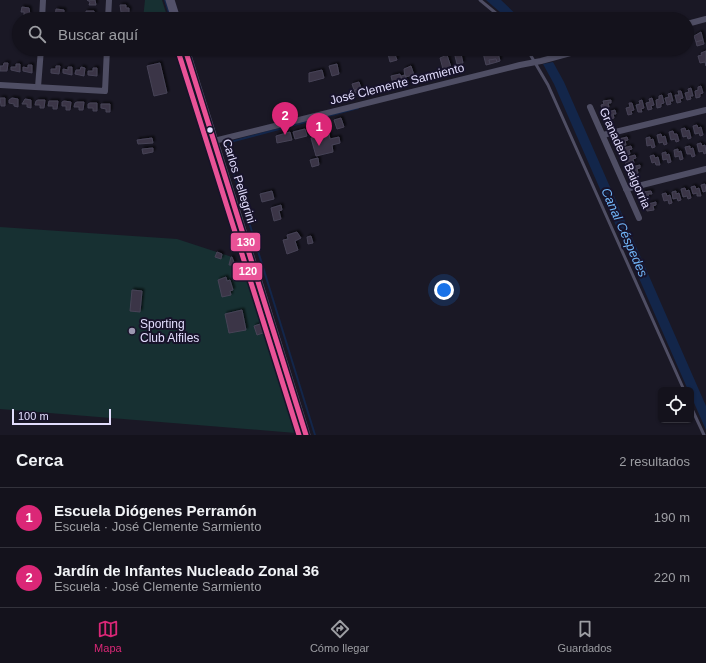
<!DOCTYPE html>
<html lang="es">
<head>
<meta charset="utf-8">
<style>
  :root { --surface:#14121c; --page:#1d1b25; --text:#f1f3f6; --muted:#9d9ea3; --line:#33323b; --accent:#db2777 }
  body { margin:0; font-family:Arial,sans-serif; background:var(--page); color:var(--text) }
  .controls { position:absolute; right:12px; bottom:12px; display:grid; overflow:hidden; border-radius:6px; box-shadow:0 1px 3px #0004 }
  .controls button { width:36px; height:36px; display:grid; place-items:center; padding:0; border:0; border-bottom:1px solid var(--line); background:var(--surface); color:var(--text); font:20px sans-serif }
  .scale { position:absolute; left:12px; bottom:10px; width:99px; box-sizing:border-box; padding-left:4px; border:2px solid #e2ddfd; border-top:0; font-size:11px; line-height:14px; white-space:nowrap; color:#e2ddfd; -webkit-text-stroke:3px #17132a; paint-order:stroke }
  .you { position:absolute; left:444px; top:290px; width:14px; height:14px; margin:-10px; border:3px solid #fff; border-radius:50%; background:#1a73e8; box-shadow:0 0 0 6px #1a73e833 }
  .badge { display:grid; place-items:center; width:26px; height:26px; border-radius:50%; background:var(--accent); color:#fff; font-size:13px; font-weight:700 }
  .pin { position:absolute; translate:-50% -33px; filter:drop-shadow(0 1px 2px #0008) }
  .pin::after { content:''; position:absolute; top:21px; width:14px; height:12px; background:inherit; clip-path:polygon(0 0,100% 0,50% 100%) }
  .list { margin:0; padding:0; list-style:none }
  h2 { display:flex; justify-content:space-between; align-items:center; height:52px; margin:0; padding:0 16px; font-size:17px }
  h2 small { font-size:13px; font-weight:400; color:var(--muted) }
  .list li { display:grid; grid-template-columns:26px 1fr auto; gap:12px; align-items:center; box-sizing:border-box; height:60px; padding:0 16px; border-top:1px solid var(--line) }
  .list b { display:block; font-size:15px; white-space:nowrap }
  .list p { margin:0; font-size:13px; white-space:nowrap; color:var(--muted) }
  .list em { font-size:13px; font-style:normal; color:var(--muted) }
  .icon { flex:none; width:22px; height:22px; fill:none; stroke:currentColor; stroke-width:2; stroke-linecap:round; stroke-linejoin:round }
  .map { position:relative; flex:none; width:706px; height:435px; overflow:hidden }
  .search { position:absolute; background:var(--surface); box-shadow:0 1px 3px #0004; left:12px; right:12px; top:12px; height:44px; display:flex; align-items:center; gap:10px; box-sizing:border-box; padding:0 14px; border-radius:22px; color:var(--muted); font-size:15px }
  .sheet { height:172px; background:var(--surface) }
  nav { display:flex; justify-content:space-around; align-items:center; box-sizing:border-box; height:56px; border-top:1px solid var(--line); background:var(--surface); font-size:11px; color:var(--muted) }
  nav a { display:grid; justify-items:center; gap:2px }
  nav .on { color:var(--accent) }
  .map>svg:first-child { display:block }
</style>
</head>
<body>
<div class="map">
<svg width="706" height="435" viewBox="0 0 706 435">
  <defs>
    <filter id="shadow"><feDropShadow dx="2" dy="-2" stdDeviation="1" flood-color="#0009"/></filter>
  </defs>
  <rect width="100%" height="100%" fill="#1a1825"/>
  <g fill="#173032">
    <polygon points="145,0 162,0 168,19 143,19"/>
    <polygon points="0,227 177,239 232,257 235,265 245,265 296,433 0,409"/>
  </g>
  <g fill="#13264a">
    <polygon points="486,0 501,0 521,19 508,19"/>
    <polygon points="553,62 564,82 706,406 706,430 691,396 691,390 688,390 554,84 543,64"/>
  </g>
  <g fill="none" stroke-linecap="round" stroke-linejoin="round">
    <g stroke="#13264a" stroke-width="2">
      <polyline points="165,0 171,19"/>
      <polyline points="315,435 226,148 230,142 358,108"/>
    </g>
  </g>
  <g fill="#3a3646" stroke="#474357" filter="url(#shadow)">
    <polygon points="87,0 95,0 96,5 89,5 90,2"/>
    <polygon points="120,5 126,5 126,8 129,8 129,13 121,12"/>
    <polygon points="22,7 29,8 30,15 24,15 24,12 21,12"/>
    <polygon points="56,9 64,10 64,14 61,14 61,17 55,17"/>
    <polygon points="86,11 94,11 95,19 89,19 89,16 86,15"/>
    <polygon points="701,32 703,40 696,42 694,36"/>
    <polygon points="703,40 704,44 697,46 696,42"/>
    <polygon points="497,49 500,61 497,62 496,59 489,60 490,64 486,65 483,53"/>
    <polygon points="706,51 706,66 705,62 700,63 698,56 702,55 701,53"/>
    <polygon points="394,52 397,60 390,62 388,54"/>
    <polygon points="461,54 463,63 457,64 455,56"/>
    <polygon points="447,55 451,67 443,69 440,58"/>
    <polygon points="496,59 497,62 490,64 489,60"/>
    <polygon points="4,63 8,63 7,71 0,71 0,66 3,66"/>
    <polygon points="160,63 167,93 154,96 147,66"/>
    <polygon points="16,64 20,64 20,72 11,70 11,67 16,67"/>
    <polygon points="337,64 339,74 332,76 329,66"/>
    <polygon points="28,65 32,65 32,73 23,71 23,67 28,68"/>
    <polygon points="56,66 60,66 59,74 51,73 51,69 56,69"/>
    <polygon points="411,66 414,75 405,77 404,69"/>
    <polygon points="68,67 72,67 72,75 63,73 63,69 68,70"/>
    <polygon points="81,67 85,68 84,76 75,74 76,70 80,70"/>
    <polygon points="93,68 97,68 97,76 88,75 88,71 93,71"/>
    <polygon points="322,70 324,78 309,82 309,73"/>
    <polygon points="400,74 404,86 394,88 391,76"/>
    <polygon points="405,75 408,85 404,86 401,76"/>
    <polygon points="359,82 361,88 354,90 352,84"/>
    <polygon points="701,86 703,93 700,94 700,97 696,98 695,91 698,90 698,87"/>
    <polygon points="361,88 362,91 355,93 354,90"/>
    <polygon points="691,88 693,96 690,96 691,99 687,100 685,93 689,92 688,89"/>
    <polygon points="678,91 681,91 683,98 680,99 681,102 677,103 675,95 679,95"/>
    <polygon points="671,93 673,101 670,101 671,104 667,105 665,98 669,97 668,94"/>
    <polygon points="662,95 664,103 661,104 661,107 657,108 656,100 659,99 659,96"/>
    <polygon points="0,98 5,98 5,106 1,106"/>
    <polygon points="12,98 18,99 18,107 14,106 14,104 9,103 9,100"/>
    <polygon points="652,98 654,105 651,106 652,109 648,110 646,103 650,102 649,99"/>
    <polygon points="25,99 31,100 31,108 27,107 27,104 22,104"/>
    <polygon points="38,100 45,100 44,108 40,108 40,105 35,105 36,101"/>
    <polygon points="611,100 611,103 608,103 609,107 602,109 601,105 604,104 603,101"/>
    <polygon points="642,100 644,108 641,109 642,112 638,112 636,105 640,104 639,101"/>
    <polygon points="49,101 58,101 57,109 53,109 53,106 48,106"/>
    <polygon points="64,101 71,102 70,110 66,110 66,106 62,106 62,102"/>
    <polygon points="77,102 84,102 83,110 79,110 79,107 74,107 75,103"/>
    <polygon points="90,103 97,103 97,111 93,111 93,108 88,108 88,104"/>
    <polygon points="629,103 632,103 634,110 631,111 632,114 628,115 626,108 630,107"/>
    <polygon points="101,104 110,104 110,112 106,112 106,109 101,108"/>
    <polygon points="615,110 616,114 613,114 614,118 607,120 606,116 609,115 608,112"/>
    <polygon points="341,118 344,127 337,129 334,120"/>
    <polygon points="697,125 698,128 701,127 703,135 700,136 699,133 695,134 693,126"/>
    <polygon points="685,128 686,131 689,130 691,138 688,139 687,136 683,137 681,129"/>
    <polygon points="305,129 307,136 295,139 293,132"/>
    <polygon points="673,131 674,134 677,134 679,141 676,142 675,139 671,140 669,132"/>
    <polygon points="290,132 292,140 277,143 276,136"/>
    <polygon points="329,134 330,139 339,137 340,143 332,145 333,152 316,156 311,138"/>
    <polygon points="661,134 662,137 665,136 667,144 664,145 663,142 659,143 657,135"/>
    <polygon points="627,137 628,140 625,141 626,145 618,146 617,142 620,142 619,139"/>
    <polygon points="650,137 650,140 653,139 655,147 652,148 651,145 647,146 646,138"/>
    <polygon points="152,138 153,143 138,144 137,140"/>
    <polygon points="701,143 702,146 705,145 706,153 704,154 703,151 699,152 697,144"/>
    <polygon points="631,146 632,149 629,150 630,154 622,156 621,152 624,151 623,148"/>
    <polygon points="690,146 690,149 693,148 695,156 692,157 691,154 687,154 685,147"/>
    <polygon points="153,148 153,152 143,154 142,149"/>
    <polygon points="678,149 678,152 681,151 683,159 680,160 679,156 675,157 674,150"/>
    <polygon points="666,152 666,155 669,154 671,162 668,163 667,159 663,160 662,153"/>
    <polygon points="635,155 636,158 633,159 634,163 626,165 625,161 628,160 628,157"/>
    <polygon points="654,155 655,158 658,157 660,165 656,165 655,162 652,163 650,156"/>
    <polygon points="318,158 319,165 312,167 310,160"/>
    <polygon points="640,165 640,168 637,169 638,173 631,175 630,171 633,170 632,167"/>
    <polygon points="705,184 706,191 703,192 701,185"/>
    <polygon points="695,186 696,189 699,188 701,196 697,196 697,193 693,194 691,187"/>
    <polygon points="685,188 686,191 689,190 691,198 688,199 687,196 683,197 681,189"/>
    <polygon points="272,191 274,199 262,202 260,194"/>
    <polygon points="651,191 652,194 648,194 649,198 642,200 641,196 644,195 643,192"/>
    <polygon points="676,191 676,194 679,193 681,200 678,201 677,198 673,199 672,192"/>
    <polygon points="666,193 667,196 670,195 672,203 669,204 668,200 664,201 662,194"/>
    <polygon points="656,202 656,205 653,206 654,210 647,211 646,207 649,207 648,204"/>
    <polygon points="281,205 282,210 279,211 281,219 274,221 271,208"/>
    <polygon points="297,232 301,238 295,241 298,250 287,254 283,240 288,239 287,235"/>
    <polygon points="311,236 313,243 308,244 307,237"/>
    <polygon points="217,252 222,254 221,259 215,257"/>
    <polygon points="231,257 232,257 235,265 229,265"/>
    <polygon points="226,277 227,281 230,280 233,290 230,291 231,295 222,297 218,280"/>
    <polygon points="132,290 142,291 140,312 130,311"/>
    <polygon points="242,310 246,330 229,333 225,314"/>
    <polygon points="260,324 263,333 257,335 254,326"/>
  </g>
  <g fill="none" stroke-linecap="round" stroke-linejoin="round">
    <g stroke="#4f4e64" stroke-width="3">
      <polyline points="480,0 503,19"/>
      <polyline points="527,49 548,85 684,390"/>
      <polyline points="691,407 704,435"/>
    </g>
    <g stroke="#4f4e64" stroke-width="6">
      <polyline points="42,19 43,0"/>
      <polyline points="108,19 109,0"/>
      <polyline points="687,24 706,19"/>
      <polyline points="0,85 105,91 107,49"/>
      <polyline points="38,87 41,49"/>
      <polyline points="590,107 639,218"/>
      <polyline points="603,135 706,110"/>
      <polyline points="214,141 520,65 541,61 585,49"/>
      <polyline points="626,189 706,169"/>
    </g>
    <g stroke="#53516a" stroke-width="9">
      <polyline points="170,0 176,19"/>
      <polyline points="185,49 306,435"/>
    </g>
    <defs>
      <polyline id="bus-1" points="185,49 306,435"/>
      <polyline id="bus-2" points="178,51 299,435"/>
    </defs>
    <use href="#bus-1" stroke="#17132a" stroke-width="8"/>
    <use href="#bus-2" stroke="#17132a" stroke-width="8"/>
    <use href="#bus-1" stroke="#e95297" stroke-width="5"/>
    <use href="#bus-2" stroke="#e95297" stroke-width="5"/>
  </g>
  <circle fill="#e2ddfd" stroke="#17132a" stroke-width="1.5" cx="210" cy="130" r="3.5"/>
  <circle fill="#9c98b1" stroke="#17132a" stroke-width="1.5" cx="132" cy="331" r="4"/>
  <g text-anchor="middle" stroke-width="4" stroke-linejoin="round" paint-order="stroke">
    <g font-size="12" fill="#e2ddfd" stroke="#17132a">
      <text transform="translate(397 84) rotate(-14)" y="4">José Clemente Sarmiento</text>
      <text transform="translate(625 158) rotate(66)" y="4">Granadero Baigorria</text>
      <text transform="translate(239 181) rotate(73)" y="4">Carlos Pellegrini</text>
    </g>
    <g font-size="12" fill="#e2ddfd" stroke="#17132a" text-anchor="start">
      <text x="140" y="328">Sporting<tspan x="140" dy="14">Club Alfiles</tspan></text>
    </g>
    <g font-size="13" font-style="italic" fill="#71b5f7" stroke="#17132a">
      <text transform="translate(625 232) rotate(66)" y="5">Canal Céspedes</text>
    </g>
  </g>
  <g stroke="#17132a" stroke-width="1.5">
    <rect x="230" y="232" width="31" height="20" rx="4" fill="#e95297"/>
    <rect x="232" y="262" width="31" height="19" rx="4" fill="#e95297"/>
  </g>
  <g font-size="11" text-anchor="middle" font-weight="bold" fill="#fff">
    <text x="246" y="246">130</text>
    <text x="248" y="275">120</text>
  </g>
</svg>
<div class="controls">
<button><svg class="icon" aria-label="locate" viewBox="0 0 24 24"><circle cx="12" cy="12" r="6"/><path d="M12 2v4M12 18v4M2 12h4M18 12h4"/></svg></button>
</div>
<div class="scale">100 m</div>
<div class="you"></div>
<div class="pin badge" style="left:319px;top:146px">1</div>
<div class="pin badge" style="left:285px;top:135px">2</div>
<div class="search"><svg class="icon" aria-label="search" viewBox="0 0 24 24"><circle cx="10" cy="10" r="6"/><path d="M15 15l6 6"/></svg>Buscar aquí</div>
</div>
<section class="sheet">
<h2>Cerca<small>2 resultados</small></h2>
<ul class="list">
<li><span class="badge">1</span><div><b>Escuela Diógenes Perramón</b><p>Escuela · José Clemente Sarmiento</p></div><em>190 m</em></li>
<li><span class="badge">2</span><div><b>Jardín de Infantes Nucleado Zonal 36</b><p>Escuela · José Clemente Sarmiento</p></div><em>220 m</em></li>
</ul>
</section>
<nav>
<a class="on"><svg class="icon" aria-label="map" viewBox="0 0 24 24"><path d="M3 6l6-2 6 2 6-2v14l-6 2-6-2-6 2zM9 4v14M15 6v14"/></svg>Mapa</a>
<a><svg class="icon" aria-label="directions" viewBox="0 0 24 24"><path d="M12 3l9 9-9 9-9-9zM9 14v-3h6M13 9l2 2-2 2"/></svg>Cómo llegar</a>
<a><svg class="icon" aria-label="saved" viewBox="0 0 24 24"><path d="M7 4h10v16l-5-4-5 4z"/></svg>Guardados</a>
</nav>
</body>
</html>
